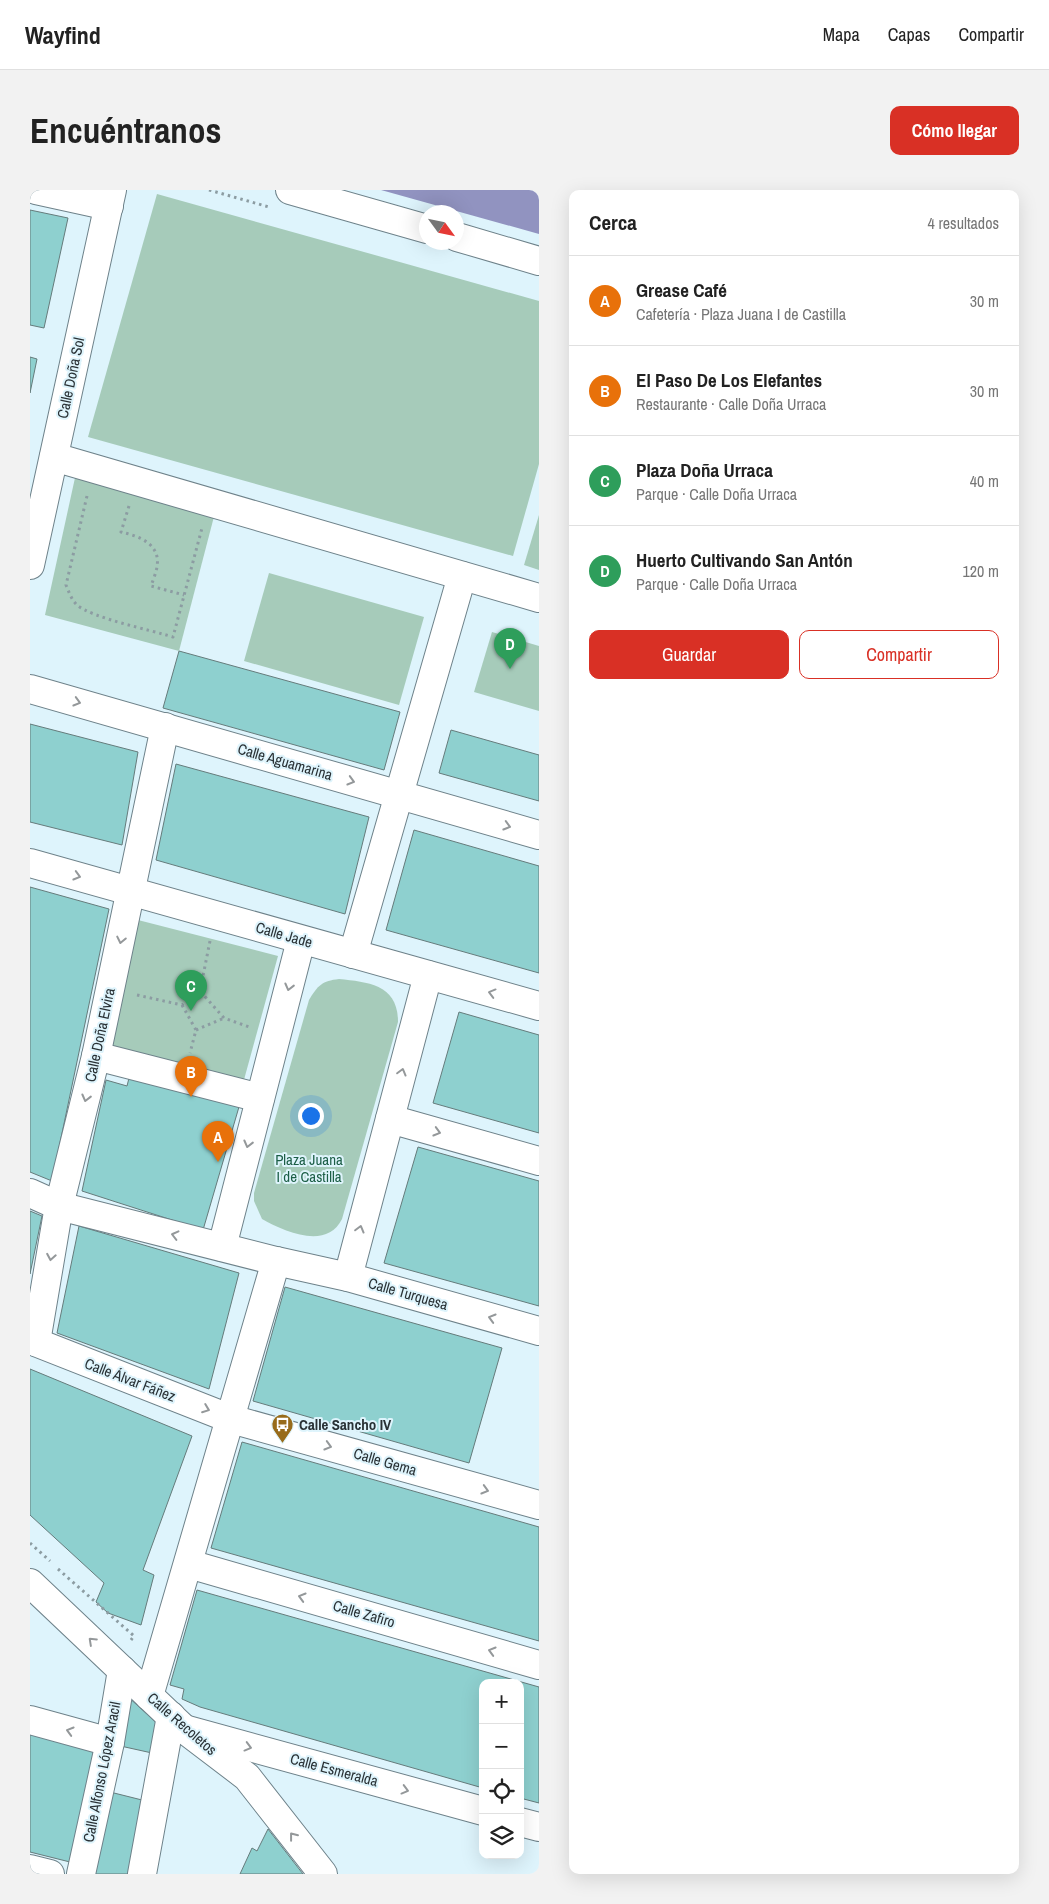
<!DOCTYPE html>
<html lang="es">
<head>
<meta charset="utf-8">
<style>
  :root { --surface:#fff; --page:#f2f2f2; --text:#222; --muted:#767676; --line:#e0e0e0; --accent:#d93025 }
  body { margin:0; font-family:"Archivo Narrow",sans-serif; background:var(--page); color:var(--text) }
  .controls { position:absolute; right:15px; bottom:15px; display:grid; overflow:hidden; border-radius:10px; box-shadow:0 5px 20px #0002 }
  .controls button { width:45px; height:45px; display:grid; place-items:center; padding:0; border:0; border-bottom:1px solid var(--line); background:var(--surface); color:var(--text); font:25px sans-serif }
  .compass { position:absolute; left:389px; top:15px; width:45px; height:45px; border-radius:50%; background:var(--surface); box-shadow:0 5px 20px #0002; rotate:123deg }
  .you { position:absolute; left:280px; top:925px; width:18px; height:18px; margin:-12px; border:4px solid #fff; border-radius:50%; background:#1a73e8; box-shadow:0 0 0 8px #1a73e833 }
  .badge { display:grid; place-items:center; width:32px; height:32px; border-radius:50%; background:var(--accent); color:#fff; font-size:16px; font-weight:700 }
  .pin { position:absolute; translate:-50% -41px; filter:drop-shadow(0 1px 2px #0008) }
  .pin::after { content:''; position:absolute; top:26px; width:18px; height:15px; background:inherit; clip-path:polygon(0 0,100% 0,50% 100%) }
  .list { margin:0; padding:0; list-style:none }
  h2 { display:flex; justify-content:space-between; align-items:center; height:65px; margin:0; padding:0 20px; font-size:21px }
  h2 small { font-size:16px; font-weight:400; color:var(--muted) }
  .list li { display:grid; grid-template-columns:32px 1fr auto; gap:15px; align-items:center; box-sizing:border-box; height:90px; padding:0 20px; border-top:1px solid var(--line) }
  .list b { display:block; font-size:19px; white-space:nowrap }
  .list p { margin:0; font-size:16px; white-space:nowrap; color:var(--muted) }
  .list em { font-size:16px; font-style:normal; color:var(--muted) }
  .actions { display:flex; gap:10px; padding:15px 20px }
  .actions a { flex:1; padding:11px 0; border:1px solid var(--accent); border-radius:10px; text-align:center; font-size:18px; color:var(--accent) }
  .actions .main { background:var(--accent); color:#fff }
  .icon { flex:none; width:28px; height:28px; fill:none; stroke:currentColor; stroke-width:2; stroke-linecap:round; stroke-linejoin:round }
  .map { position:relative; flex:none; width:509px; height:1684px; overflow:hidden; border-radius:10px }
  header { display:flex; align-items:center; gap:30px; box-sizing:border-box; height:70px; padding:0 25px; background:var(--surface); border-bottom:1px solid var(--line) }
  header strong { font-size:24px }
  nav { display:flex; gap:28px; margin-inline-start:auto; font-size:18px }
  .intro { display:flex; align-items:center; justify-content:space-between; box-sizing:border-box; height:120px; padding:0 30px }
  h1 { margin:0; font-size:35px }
  .button { padding:12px 22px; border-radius:10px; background:var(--accent); color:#fff; font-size:18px; font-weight:700 }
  main { display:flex; gap:30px; padding:0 30px }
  aside { flex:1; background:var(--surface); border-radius:10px; box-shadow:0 5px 20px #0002 }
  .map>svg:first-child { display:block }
</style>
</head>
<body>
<header>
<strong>Wayfind</strong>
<nav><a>Mapa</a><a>Capas</a><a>Compartir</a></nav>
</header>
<div class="intro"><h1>Encuéntranos</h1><a class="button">Cómo llegar</a></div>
<main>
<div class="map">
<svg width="509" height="1684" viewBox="0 0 509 1684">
  <rect width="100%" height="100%" fill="#def4fc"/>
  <g fill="#a6cbba">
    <polygon points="127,4 509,111 509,274 483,366 58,247"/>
    <polygon points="48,274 187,315 149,461 15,425"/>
    <polygon points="509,325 509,380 494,375"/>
    <polygon points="239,383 394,427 369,515 214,471"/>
    <polygon points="462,442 509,456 509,521 444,502"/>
    <polygon points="108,730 248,766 212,897 80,860"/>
    <path d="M309,789C339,792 368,795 368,832L312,1029C297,1060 255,1042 232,1029L224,1011V1003L279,810C288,795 292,791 309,789Z"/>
  </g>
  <polygon fill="#9193c0" points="351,0 509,0 509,44"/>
  <g fill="#8ed0cf" stroke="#657b7b">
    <polygon points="0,20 38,28 14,138 0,135"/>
    <polygon points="0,167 7,169 0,203"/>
    <polygon points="149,461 370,522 354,580 133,518"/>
    <polygon points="0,534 108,562 92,655 0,632"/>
    <polygon points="421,540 509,565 509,611 409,583"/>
    <polygon points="146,574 339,627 315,724 126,670"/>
    <polygon points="384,640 509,676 509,783 356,740"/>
    <polygon points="0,697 79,719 22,991 0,982"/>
    <polygon points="429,822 509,845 509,943 403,913"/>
    <polygon points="101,880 211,910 173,1040 52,1001 76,890 97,896"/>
    <polygon points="388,957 509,991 509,1116 354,1073"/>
    <polygon points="0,1021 12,1026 0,1084"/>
    <polygon points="49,1036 209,1083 179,1199 27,1143"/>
    <polygon points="255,1097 472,1158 439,1273 223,1211"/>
    <polygon points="0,1179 162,1246 113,1380 124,1385 111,1435 78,1423 66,1412 74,1393 0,1325"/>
    <polygon points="212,1252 509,1337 509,1451 181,1358"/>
    <polygon points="167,1400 509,1497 509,1613 490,1608 490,1493 453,1493 453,1598 170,1517 152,1509 154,1499 140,1495"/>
    <polygon points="96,1505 128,1534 122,1563 86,1555"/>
    <polygon points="0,1543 71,1560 44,1673 0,1662"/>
    <polygon points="80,1602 116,1611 102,1684 64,1684"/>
    <polygon points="238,1639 273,1684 210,1684 222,1658 227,1661"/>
  </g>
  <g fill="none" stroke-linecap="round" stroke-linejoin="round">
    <defs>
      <g id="street">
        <polyline points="6,0 79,16"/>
        <polyline points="24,267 509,408"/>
        <polyline points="0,375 82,0"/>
        <polyline points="0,499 509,645"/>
        <polyline points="0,673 509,816"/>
        <polyline points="323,764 432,386"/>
        <polyline points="66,866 230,908"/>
        <polyline points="360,929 509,971"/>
        <polyline points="0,1003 29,1016 246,1071 318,1087 509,1141"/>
        <polyline points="192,1057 271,750"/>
        <polyline points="318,1087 398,785"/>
        <polyline points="0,1150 201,1229 509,1315"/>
        <polyline points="6,1152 29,1016 66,866 135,537"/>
        <polyline points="159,1374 509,1475"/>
        <polyline points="119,1506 246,1071"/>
        <polyline points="0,1530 80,1552"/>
        <polyline points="154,1539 453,1621"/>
        <polyline points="490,1632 509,1637"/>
        <polyline points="0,1679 20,1684"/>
        <polyline points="51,1684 80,1552 92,1480"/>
        <polyline points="112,1684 141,1526"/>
      </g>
      <g id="secondary">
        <polyline points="260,0 397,39"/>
        <polyline points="427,47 509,71"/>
        <polyline points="0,1393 154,1539 217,1587 293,1684"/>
      </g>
    </defs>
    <use href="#street" stroke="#6e828a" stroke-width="30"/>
    <use href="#secondary" stroke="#6e828a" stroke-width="30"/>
    <g stroke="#8c9ca2" stroke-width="3" stroke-dasharray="2.5 4" stroke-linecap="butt">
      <polyline points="179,0 239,17"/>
      <path d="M57,306L36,395C39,402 41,409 47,415C62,428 121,440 143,447L172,338"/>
      <path d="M99,316L91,342C109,346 131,354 127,377C126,383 123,390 121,396L154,405"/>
      <polyline points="180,751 170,801 194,828 222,838"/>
      <polyline points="107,805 152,815 170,801"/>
      <polyline points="152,815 166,840 160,863"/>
      <polyline points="166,840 194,828"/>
      <polyline points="0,1353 20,1371"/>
      <polyline points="28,1379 104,1446 101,1450"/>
    </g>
    <use href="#street" stroke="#fff" stroke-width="28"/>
    <use href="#secondary" stroke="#fff" stroke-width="28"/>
  </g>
  <defs><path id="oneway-chevron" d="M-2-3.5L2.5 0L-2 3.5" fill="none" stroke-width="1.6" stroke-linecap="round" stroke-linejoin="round" transform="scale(1.25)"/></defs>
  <g stroke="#94989a">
    <use href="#oneway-chevron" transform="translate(47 512) rotate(16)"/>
    <use href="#oneway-chevron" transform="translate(321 591) rotate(16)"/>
    <use href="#oneway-chevron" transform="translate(477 636) rotate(16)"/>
    <use href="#oneway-chevron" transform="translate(47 686) rotate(16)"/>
    <use href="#oneway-chevron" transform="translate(91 750) rotate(102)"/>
    <use href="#oneway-chevron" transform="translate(259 797) rotate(104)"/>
    <use href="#oneway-chevron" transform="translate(462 803) rotate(-165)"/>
    <use href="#oneway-chevron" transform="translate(372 882) rotate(-75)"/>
    <use href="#oneway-chevron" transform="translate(56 908) rotate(104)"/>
    <use href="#oneway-chevron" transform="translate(407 942) rotate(16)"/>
    <use href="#oneway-chevron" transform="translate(218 954) rotate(104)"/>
    <use href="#oneway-chevron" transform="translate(330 1039) rotate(-75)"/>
    <use href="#oneway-chevron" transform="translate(145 1045) rotate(-166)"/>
    <use href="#oneway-chevron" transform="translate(21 1067) rotate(100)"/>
    <use href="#oneway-chevron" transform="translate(462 1128) rotate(-164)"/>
    <use href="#oneway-chevron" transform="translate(176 1219) rotate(21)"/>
    <use href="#oneway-chevron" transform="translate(298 1256) rotate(16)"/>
    <use href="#oneway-chevron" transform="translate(455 1300) rotate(16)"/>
    <use href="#oneway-chevron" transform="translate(272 1407) rotate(-164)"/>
    <use href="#oneway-chevron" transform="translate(62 1451) rotate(-137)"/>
    <use href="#oneway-chevron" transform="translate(462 1461) rotate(-164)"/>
    <use href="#oneway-chevron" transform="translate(40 1541) rotate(-164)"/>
    <use href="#oneway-chevron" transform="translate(218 1557) rotate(15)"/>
    <use href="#oneway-chevron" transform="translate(375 1600) rotate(15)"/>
    <use href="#oneway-chevron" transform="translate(263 1646) rotate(-128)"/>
  </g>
  <defs>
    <symbol id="bus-pin" viewBox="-11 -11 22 30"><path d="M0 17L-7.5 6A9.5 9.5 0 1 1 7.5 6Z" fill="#986b1a" stroke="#def4fc"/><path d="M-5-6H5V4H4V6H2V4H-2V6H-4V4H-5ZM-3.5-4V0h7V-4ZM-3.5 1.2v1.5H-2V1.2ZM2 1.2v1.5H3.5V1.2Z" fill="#fff"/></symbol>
  </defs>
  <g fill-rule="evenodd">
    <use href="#bus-pin" x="240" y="1222" width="25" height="34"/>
  </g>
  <g text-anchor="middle" stroke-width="4" stroke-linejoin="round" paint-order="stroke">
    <g font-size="15" fill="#293135" stroke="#def4fc">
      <text transform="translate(41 188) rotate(-78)" y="5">Calle Doña Sol</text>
      <text transform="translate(255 572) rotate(16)" y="5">Calle Aguamarina</text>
      <text transform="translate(254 745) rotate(16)" y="5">Calle Jade</text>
      <text transform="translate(70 845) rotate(-78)" y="5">Calle Doña Elvira</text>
      <text transform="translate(378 1104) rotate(16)" y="5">Calle Turquesa</text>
      <text transform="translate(100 1190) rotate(21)" y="5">Calle Álvar Fáñez</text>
      <text transform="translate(355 1272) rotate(16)" y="5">Calle Gema</text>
      <text transform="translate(334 1424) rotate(16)" y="5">Calle Zafiro</text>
      <text transform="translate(152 1534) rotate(41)" y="5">Calle Recoletos</text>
      <text transform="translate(304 1580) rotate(15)" y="5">Calle Esmeralda</text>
      <text transform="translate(72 1582) rotate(-79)" y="5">Calle Alfonso López Aracil</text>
    </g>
    <g font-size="15" fill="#1c5e46" stroke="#def4fc">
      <text x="279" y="975">Plaza Juana<tspan x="279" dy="17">I de Castilla</tspan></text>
    </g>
    <g font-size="15" font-weight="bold" fill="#293135" stroke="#def4fc" text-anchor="start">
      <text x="269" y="1240">Calle Sancho IV</text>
    </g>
  </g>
</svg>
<div class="controls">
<button>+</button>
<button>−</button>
<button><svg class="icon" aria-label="locate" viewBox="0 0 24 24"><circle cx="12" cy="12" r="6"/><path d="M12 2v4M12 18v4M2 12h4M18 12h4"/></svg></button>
<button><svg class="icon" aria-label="layers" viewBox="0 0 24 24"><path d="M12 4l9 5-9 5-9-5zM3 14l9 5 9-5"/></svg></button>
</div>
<svg class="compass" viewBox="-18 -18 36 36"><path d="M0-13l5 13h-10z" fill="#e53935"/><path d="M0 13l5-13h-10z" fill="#767676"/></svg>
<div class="you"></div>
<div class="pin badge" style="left:188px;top:972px;background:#e8710a">A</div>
<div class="pin badge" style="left:161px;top:907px;background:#e8710a">B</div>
<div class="pin badge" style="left:161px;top:821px;background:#2e9e5b">C</div>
<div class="pin badge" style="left:480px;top:479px;background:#2e9e5b">D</div>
</div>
<aside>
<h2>Cerca<small>4 resultados</small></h2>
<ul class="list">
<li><span class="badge" style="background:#e8710a">A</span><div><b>Grease Café</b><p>Cafetería · Plaza Juana I de Castilla</p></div><em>30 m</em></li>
<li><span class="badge" style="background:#e8710a">B</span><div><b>El Paso De Los Elefantes</b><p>Restaurante · Calle Doña Urraca</p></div><em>30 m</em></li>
<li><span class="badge" style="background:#2e9e5b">C</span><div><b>Plaza Doña Urraca</b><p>Parque · Calle Doña Urraca</p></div><em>40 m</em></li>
<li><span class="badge" style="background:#2e9e5b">D</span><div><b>Huerto Cultivando San Antón</b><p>Parque · Calle Doña Urraca</p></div><em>120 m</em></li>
</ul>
<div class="actions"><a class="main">Guardar</a><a>Compartir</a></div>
</aside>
</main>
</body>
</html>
